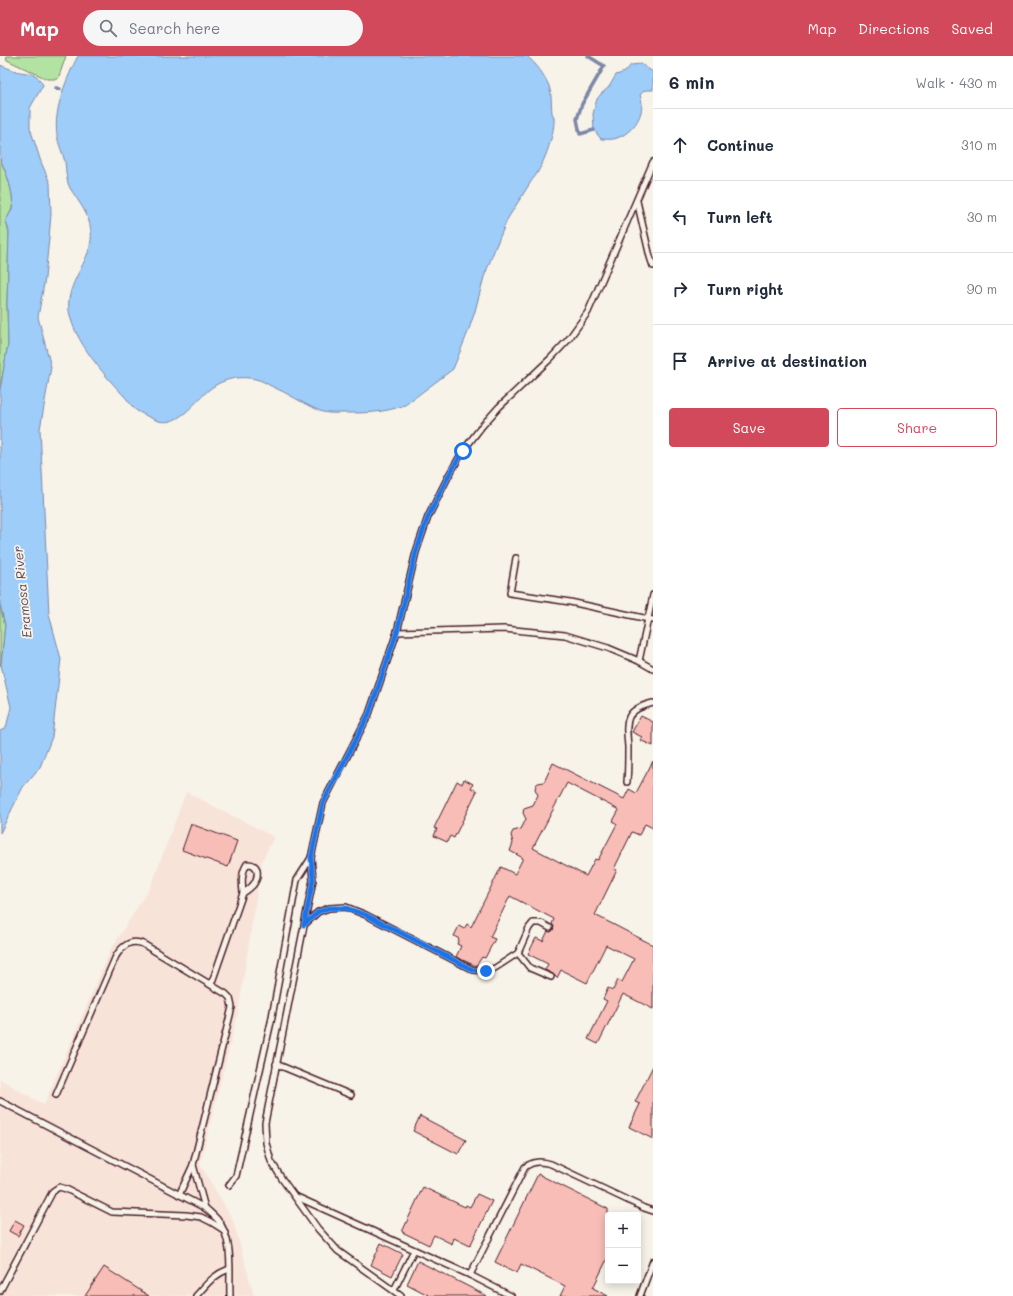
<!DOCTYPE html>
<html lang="en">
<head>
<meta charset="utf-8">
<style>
  :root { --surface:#fff; --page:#f6f6f7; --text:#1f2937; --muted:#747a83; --line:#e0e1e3; --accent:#d1495b }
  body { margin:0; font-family:Mali,sans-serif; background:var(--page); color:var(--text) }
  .controls { position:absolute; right:12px; bottom:12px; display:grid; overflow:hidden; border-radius:4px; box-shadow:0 2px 10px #0003 }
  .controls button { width:36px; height:36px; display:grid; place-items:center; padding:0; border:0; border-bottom:1px solid var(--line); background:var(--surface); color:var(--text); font:20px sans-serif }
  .stop { position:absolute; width:12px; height:12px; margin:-9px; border:3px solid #1a73e8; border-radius:50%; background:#fff }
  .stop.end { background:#1a73e8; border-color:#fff; box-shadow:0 1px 4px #0008 }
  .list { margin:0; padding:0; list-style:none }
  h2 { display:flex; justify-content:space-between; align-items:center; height:52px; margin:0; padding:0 16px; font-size:17px }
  h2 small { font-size:13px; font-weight:400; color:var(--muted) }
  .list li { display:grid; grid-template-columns:26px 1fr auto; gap:12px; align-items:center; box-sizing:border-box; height:72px; padding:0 16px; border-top:1px solid var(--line) }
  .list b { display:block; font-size:15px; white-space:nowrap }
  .list em { font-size:13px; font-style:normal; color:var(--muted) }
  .actions { display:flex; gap:8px; padding:12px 16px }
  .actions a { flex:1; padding:9px 0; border:1px solid var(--accent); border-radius:4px; text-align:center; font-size:14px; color:var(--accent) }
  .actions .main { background:var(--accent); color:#fff }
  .icon { flex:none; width:22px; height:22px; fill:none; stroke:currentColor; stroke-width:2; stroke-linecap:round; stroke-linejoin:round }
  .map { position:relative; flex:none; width:653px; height:1240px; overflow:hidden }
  header { display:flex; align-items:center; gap:24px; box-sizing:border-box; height:56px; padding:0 20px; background:var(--accent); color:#fff }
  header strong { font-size:19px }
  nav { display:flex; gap:22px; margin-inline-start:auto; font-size:14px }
  .search { width:280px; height:36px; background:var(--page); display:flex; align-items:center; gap:10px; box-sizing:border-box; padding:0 14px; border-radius:22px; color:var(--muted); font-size:15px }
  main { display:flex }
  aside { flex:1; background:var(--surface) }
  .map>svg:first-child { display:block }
</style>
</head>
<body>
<header>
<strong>Map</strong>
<div class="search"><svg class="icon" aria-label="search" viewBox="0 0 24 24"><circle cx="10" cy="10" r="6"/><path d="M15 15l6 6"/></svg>Search here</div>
<nav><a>Map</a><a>Directions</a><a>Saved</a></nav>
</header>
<main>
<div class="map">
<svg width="653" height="1240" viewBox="0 0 653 1240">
  <rect width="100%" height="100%" fill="#f7f3e8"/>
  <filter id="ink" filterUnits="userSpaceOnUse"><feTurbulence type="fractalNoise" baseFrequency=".025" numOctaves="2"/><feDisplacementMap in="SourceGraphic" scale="8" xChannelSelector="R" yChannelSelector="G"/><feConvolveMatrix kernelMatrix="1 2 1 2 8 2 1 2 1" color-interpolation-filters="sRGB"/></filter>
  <g filter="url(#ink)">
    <polygon fill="#f8e3d9" points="186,736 274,781 262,805 238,957 200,1108 233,1164 254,1240 0,1240 0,1023 44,1049 111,893 151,830"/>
    <g fill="#b2e3a3" stroke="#7e8167">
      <polygon points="6,0 66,0 58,23 47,23 7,4"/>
      <path d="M0,103C6,115 15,139 12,153C10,157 8,161 6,164L9,176L7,248L8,288L0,334Z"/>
      <polygon points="0,549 5,569 1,609 0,610"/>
    </g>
    <g fill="#9ecdfa" stroke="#7c87a7">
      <path d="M78,0H527C536,8 544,18 549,30C552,39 551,48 552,57C553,59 554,61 554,63C555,78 542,114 532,124L508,162L496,190L484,221L475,255L468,276L453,313L405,349C384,357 366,357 344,357C336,357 328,358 320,355C303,348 288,337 271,330C267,328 263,325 259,324C242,319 224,322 210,333C197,343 179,371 159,365C154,364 143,358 137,355C133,352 129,346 126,342C105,320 64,275 69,243C73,218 94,199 91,175C89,157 79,147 70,132C66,125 66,114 65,106C63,97 58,88 57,79C53,54 67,21 78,0Z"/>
      <path d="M641,8L653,16V34H645L640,39C647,56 634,76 617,82C613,84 606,83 601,83L594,74L593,58L597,43L601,38L609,31L616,19L625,16L631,9Z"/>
      <path d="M0,9C5,11 10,13 16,15C30,19 35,14 43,29L30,52V72L41,106L50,127L51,158L49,182L45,222L38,261L51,311L40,373L49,558L61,603L52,681L40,711L23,731L0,777V675L6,672L11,651L1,609L5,569L0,548V334L8,288L7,248L9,176L6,164C8,161 10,157 12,153C15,139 6,115 0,103Z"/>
    </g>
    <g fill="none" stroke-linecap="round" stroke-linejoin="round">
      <g stroke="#7c87a7" stroke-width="3.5">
        <polyline points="588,0 604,10 582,48 577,63 580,78 594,74"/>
        <polyline points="56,32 60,33"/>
      </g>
    </g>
    <g fill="#f9bdb7" stroke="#4a1f2b" fill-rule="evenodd">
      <polygon points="641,660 653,666 653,690 640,684 642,681 632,676"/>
      <path d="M653,705V772L645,768L639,779L632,776L614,813L617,814L595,859L653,889V953L623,938L598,988L588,983L607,945L603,943L608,932L613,934L618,924L622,926L634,903L606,889L587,927L561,914L557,922L553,918L545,914L548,908L528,898L536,882L543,885L548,875L550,876L553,874L554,870L552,868L554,863L510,840L490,881L495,883L485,902L482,901L476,910L456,901L461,890L457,888L459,883L454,880L459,870L464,873L467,868L471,871L501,811L515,818L523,802L510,795L513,787L511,779L513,775L521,773L526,763L523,757L524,752L533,749L538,739L535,733L536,729L538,727L544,726L553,707L624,743L629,733L636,737ZM567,727L619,754L613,765L617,768L598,804L595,803L586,820L533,792Z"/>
      <polygon points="464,723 473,728 471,732 477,735 454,782 450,780 447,786 434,780 437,773 434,772 457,725 462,728"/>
      <polygon points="191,768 237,785 228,811 182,794"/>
      <polygon points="653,1010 653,1083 629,1071 640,1048 635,1046"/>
      <polygon points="420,1060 466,1084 458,1098 413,1075"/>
      <polygon points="538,1118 608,1153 608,1201 593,1232 608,1240 560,1240 565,1230 521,1208 517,1217 495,1206"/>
      <polygon points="423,1131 465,1151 466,1149 470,1151 477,1138 492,1145 470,1190 454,1182 452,1188 434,1179 429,1189 402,1176"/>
      <polygon points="15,1164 24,1169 18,1180 9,1175"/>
      <polygon points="381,1187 403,1198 392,1220 371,1209"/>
      <polygon points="418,1205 487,1240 430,1240 407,1228"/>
      <polygon points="104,1211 149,1240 85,1240"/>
    </g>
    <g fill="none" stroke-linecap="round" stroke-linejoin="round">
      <defs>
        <g id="service">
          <polyline points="637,145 650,201 653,210"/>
          <polyline points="516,502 510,537 570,546 653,564"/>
          <polyline points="397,576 504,573 565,579 608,592 639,605 653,613"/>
          <polyline points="639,605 653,539"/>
          <path d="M627,726C628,715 628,703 628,691C626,666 623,654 653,647"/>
          <polyline points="311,802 313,824 265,1067 266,1087 271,1105 282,1123 318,1173 338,1195 401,1240"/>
          <polyline points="305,868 318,856 329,852 346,851 366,859 473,914 486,915 495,912 518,897 529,872 533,867 541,867 550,872"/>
          <polyline points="518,897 530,912 551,921"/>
          <path d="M211,929L243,837C242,827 241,817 247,808C260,807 259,821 253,829C250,832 247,835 243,837"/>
          <polyline points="276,1008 351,1039"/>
          <path d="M56,1039L116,900C123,889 131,883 143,888L226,938L230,942L232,951L193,1109L179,1139"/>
          <path d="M0,1045L205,1152C209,1155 213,1159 217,1163C234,1183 229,1215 230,1240"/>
          <polyline points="193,1109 205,1152"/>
          <polyline points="229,1129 236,1120 271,966 297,824 311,802 323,747 369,658 397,576 416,496 428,461 449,419 463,395 482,370 499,351 550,303 568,284 588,256 653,106"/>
          <polyline points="297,1141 470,1219 511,1240"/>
          <path d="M470,1219L525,1111C534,1105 540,1105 551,1108L644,1152L653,1155"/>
          <polyline points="394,1234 414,1194"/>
          <polyline points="0,1235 53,1135 59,1131 66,1133 112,1156 186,1159 201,1161 211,1166 222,1173"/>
          <path d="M196,1240C207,1228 213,1219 229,1213"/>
          <polyline points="640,1240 653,1205"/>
        </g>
      </defs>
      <use href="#service" stroke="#4a1f2b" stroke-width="8"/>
      <use href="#service" stroke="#f7f3e8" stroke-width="5"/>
    </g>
  </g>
  <g fill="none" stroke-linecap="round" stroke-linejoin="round" filter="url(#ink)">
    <polyline stroke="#1a73e8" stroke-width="5" points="463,395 449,419 428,461 416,496 397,576 369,658 323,747 311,802 313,824 304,869 318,856 329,852 346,852 366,859 473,914 486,915"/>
  </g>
  <g text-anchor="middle" stroke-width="3.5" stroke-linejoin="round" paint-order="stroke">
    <g font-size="13" font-style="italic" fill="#5f4a5f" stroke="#f7f3e8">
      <text transform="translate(22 536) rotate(-96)" y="5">Eramosa River</text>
    </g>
  </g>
</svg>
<div class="controls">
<button>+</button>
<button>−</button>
</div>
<div class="stop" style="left:463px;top:395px"></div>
<div class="stop end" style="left:486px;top:915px"></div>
</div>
<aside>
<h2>6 min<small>Walk · 430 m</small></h2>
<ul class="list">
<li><svg class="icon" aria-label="ahead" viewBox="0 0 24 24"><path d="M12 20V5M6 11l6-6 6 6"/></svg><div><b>Continue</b></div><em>310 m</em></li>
<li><svg class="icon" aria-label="left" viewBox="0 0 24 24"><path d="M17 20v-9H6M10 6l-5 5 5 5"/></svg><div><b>Turn left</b></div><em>30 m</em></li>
<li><svg class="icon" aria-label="right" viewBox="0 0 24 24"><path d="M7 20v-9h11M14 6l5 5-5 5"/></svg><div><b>Turn right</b></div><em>90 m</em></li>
<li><svg class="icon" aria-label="arrive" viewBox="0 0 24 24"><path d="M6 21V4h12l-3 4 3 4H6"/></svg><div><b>Arrive at destination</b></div></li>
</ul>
<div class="actions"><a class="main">Save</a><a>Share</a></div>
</aside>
</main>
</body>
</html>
